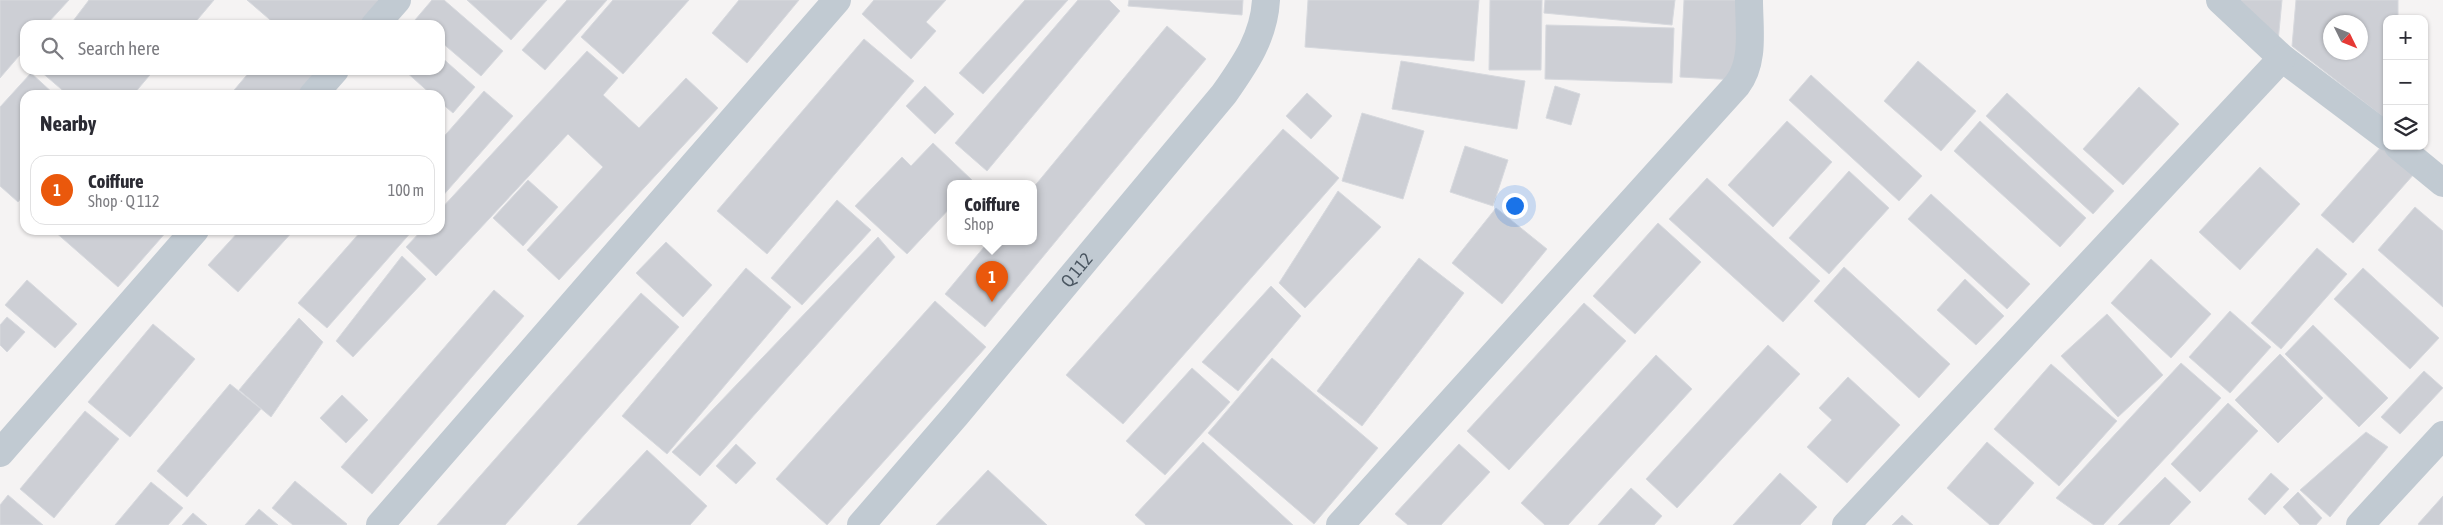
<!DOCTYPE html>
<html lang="en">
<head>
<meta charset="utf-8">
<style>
  :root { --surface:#fff; --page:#f2f2f3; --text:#2b2b33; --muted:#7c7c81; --line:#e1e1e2; --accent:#ea580c }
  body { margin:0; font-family:"Asap Condensed",sans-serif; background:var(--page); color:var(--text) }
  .controls { position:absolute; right:15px; top:15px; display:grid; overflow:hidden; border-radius:10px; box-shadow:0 1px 4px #0004 }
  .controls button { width:45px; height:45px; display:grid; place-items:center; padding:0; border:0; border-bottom:1px solid var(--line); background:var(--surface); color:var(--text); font:25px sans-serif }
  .compass { position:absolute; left:2323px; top:15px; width:45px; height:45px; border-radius:50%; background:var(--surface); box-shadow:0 1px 4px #0004; rotate:133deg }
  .you { position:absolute; left:1514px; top:205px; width:18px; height:18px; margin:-12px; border:4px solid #fff; border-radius:50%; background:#1a73e8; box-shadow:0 0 0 8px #1a73e833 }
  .badge { display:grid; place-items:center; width:32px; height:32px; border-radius:50%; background:var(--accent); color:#fff; font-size:16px; font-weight:700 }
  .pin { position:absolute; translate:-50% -41px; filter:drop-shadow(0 1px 2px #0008) }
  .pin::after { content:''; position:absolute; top:26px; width:18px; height:15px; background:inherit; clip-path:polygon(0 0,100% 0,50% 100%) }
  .popup { position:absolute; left:947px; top:180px; width:90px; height:65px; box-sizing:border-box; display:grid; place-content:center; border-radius:10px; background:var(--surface); filter:drop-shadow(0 1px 4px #0005); font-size:16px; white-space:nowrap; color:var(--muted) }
  .popup b { font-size:19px; color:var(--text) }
  .popup::after { content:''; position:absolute; left:50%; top:100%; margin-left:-10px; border:10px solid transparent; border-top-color:var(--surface) }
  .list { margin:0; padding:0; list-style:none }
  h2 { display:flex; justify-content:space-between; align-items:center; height:65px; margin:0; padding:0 20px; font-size:21px }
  h2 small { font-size:16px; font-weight:400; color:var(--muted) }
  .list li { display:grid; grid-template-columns:32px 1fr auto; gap:15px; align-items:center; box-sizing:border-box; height:70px; margin:0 10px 10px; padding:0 10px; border:1px solid var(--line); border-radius:15px }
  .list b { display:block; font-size:19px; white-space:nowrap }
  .list p { margin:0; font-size:16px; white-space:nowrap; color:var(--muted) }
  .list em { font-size:16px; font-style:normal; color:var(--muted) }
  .icon { flex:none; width:28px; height:28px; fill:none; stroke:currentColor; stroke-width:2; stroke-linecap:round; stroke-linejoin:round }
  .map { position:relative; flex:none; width:2443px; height:525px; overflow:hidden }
  .search { position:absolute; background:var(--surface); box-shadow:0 1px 4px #0004; left:20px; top:20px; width:425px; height:55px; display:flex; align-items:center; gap:12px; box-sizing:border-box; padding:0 18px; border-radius:15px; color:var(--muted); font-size:19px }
  .panel { position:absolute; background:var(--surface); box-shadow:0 1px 4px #0004; left:20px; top:90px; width:425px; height:145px; border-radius:15px }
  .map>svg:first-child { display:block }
</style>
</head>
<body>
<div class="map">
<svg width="2443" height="525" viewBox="0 0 2443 525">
  <rect width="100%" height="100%" fill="#f5f3f3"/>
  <g fill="#cdcfd5" stroke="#d7d9de" fill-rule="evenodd">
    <polygon points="0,0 69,0 46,25 25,25 25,49 0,78"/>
    <polygon points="89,0 214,0 193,25 70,25"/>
    <polygon points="247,0 382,0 360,25 276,25"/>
    <polygon points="432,0 444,0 503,51 481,76 440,41 440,25 421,25 415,20"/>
    <polygon points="467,0 547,0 511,40"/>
    <polygon points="567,0 607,0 545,70 522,50"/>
    <polygon points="613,0 689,0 623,74 581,37"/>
    <polygon points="739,0 799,0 747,63 712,33"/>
    <polygon points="874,0 946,0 926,22 936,31 911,59 862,14"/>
    <polygon points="1025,0 1068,0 983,94 959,73"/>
    <polygon points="1078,0 1109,0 1120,11 987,171 955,143"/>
    <polygon points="1129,0 1243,0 1242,15 1128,6"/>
    <polygon points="1308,0 1479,0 1474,61 1305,47"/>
    <polygon points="1490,0 1542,0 1541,70 1489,70"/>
    <polygon points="1545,0 1675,0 1672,25 1544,13"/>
    <polygon points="1684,0 1742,0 1738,80 1680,77"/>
    <polygon points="2229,0 2282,0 2278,42"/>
    <path d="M2296,0H2398V19H2387V120L2292,46ZM2330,22H2360V52H2330Z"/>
    <polygon points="1546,25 1674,28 1672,83 1545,79"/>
    <polygon points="1167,26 1206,59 985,327 945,294 989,241 1033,241 1033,188"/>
    <polygon points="864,39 914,81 767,254 717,211"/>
    <polygon points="587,51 618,78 603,95 639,128 686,78 718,108 559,280 527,250 603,167 568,134 436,276 406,247 422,230 440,230 440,210"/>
    <polygon points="440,56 475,87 453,113 440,102 440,95 432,95 404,70 440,70"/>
    <polygon points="1401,61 1525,81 1517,129 1392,109"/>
    <polygon points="1918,61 1976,111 1941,151 1884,101"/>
    <polygon points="39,70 154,70 133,95 68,95"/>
    <polygon points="251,70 319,70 297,95 230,95"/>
    <polygon points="31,73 55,95 25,95 25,193 18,202 0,186 0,107"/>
    <polygon points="1811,75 1922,176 1899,201 1789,100"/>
    <polygon points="925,86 954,114 935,134 906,106"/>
    <polygon points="1555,86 1580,94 1571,125 1546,118"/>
    <polygon points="2139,87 2179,124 2123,185 2083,149"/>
    <polygon points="484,91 513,116 440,199 440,141"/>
    <polygon points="1307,93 1332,116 1311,139 1286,116"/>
    <polygon points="2007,93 2114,191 2093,214 1986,116"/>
    <polygon points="1362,113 1424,131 1403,199 1342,181"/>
    <polygon points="1787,121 1832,162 1773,227 1728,185"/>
    <polygon points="1980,121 2086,218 2060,247 1954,151"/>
    <polygon points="1283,129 1339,178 1123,424 1066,375"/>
    <polygon points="933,143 974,182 951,183 951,207 907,254 855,206 902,157 911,166"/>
    <polygon points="1465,146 1508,160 1493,206 1450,192"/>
    <polygon points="2382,146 2414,174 2353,243 2321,215"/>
    <polygon points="2260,167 2300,204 2240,270 2199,232"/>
    <polygon points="1849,171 1889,208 1829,274 1789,238"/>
    <polygon points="1707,178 1820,281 1783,322 1669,219"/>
    <polygon points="528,180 558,207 523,246 493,218"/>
    <polygon points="1338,191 1381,227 1305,308 1279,283"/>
    <polygon points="1931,194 2030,284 2007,309 1908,219"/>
    <polygon points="837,200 871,230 802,305 771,278"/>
    <polygon points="2415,207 2443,231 2443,307 2378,250"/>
    <polygon points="1496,208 1547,249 1502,304 1452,263"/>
    <polygon points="1658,223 1701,262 1635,334 1593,296"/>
    <polygon points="53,230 168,230 118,287"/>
    <polygon points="240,230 294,230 238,292 208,265"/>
    <polygon points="362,230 413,230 327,328 298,303"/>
    <polygon points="878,237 895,257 700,476 672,452"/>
    <polygon points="666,242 712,285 683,317 636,273"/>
    <polygon points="2317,248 2347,274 2281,349 2251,323"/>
    <polygon points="402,256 426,279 353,357 336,341"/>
    <polygon points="1419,258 1464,293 1362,426 1317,391"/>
    <polygon points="2151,259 2211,314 2171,358 2111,303"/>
    <polygon points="1844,267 1950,364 1919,398 1814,301"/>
    <polygon points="746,268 791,307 667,454 622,416"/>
    <polygon points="2363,268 2439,338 2410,369 2334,299"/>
    <polygon points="1965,279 2004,316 1976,345 1937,310"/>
    <polygon points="27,280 77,324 55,348 5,305"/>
    <polygon points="1271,286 1301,316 1238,391 1202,362"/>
    <polygon points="494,290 524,316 372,494 341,467"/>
    <polygon points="641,293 679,327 505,525 437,525"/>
    <polygon points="935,301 986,347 827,525 776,479"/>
    <polygon points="1584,303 1626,341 1509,470 1467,431"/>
    <polygon points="2230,311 2271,347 2230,393 2189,357"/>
    <polygon points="2107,314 2163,375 2118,417 2061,356"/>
    <polygon points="7,317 25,332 7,352 0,345 0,325"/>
    <polygon points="299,318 323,342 271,417 239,390"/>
    <polygon points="153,324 195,359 130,437 88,402"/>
    <polygon points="2313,325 2388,398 2359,427 2285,354"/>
    <polygon points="1768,345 1800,374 1677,508 1646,479"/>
    <polygon points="2280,354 2323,398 2278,443 2235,400"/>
    <polygon points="1656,355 1692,389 1568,525 1545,525 1521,503"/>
    <polygon points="1272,358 1378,448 1314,524 1208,433"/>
    <polygon points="2181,363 2221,398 2103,525 2094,525 2056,498"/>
    <polygon points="2051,364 2117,421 2059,486 1994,429"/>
    <polygon points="1192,368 1230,402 1165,475 1126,441"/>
    <polygon points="2424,371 2443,388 2400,434 2381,417"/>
    <polygon points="1848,377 1900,425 1847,483 1807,447 1832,420 1819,408"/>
    <polygon points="230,384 261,409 187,497 157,471"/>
    <polygon points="342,395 368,420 346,443 320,418"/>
    <polygon points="2228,403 2258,431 2200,492 2171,464"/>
    <polygon points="85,411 119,439 54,518 20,489"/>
    <polygon points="2366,432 2388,447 2330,517 2300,490"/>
    <polygon points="1203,442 1293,525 1146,525 1135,515"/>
    <polygon points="1987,442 2034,483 1998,525 1990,525 1947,488"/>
    <polygon points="736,444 756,463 736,484 716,466"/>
    <polygon points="1459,444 1490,472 1441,525 1408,525 1395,514"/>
    <polygon points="647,450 707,506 690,525 577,525"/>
    <polygon points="988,470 1047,525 936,525"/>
    <polygon points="1780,473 1817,507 1800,525 1733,525"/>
    <polygon points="2271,473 2289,489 2265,515 2248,499"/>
    <polygon points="2165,477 2191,502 2169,525 2118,525"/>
    <polygon points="295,481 347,524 346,525 293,525 272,508"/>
    <polygon points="151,482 183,508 168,525 115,525"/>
    <polygon points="1631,488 1662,516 1654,525 1598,525"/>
    <polygon points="2298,492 2322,518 2316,525 2300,525 2283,507"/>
    <polygon points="8,495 43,525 0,525 0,505"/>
    <polygon points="2443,496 2443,525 2419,525 2418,524"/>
    <polygon points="259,509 278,525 245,525"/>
    <polygon points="193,513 207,525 182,525"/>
    <polygon points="1902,515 1913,525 1892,525"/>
  </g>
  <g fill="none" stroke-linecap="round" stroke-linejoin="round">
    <g stroke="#c1cad2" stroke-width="28">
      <polyline points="2220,0 2282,58 2387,137"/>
      <polyline points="375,25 397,0"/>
      <polyline points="313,95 335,70"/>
      <polyline points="2398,146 2443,183"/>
      <polyline points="0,453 195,230"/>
      <polyline points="380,525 837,0"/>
      <path id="s1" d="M861,525L956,415L1224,94C1245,64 1264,37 1266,0"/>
      <path d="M1340,525L1737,85C1755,62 1749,28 1749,0"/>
      <polyline points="1846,525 2282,58"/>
      <polyline points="2360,525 2443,435"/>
    </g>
  </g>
  <g text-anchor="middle" stroke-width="4" stroke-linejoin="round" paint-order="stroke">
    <g font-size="18" fill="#4a5661" stroke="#fff">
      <text dy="6" stroke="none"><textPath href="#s1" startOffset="334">Q 112</textPath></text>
    </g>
  </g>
</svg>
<div class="controls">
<button>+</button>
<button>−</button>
<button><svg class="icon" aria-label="layers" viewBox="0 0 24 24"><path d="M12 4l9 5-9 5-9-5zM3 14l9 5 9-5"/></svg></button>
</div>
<svg class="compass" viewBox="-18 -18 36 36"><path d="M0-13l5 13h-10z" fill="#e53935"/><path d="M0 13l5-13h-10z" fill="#7c7c81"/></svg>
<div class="you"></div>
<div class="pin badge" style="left:992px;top:302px">1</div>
<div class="popup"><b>Coiffure</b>Shop</div>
<div class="search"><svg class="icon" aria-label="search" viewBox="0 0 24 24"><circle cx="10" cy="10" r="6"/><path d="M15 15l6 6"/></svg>Search here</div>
<section class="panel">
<h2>Nearby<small></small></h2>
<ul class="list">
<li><span class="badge">1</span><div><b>Coiffure</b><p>Shop · Q 112</p></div><em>100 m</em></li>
</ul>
</section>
</div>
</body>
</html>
